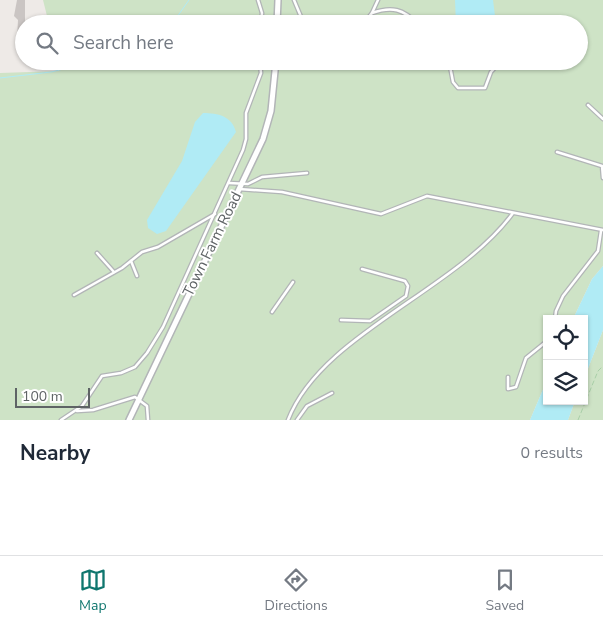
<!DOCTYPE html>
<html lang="en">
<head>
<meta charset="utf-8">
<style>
  :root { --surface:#fff; --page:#f6f6f7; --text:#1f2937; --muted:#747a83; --line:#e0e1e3; --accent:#0f766e }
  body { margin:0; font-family:"Nunito Sans",sans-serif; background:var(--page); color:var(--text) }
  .controls { position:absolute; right:15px; bottom:15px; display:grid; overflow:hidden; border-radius:0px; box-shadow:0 1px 4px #0004 }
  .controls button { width:45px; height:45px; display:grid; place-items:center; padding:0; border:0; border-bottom:1px solid var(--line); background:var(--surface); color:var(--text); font:25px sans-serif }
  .scale { position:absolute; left:15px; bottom:12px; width:75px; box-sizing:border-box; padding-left:5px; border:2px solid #5e6365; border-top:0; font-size:14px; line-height:18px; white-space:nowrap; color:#5e6365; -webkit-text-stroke:4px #fff; paint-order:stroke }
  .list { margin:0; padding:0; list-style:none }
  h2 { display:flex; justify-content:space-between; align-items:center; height:65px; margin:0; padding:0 20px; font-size:21px }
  h2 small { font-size:16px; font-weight:400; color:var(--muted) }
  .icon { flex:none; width:28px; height:28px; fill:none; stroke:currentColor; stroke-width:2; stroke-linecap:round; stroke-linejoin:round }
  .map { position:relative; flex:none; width:603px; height:420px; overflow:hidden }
  .search { position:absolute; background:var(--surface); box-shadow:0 1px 4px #0004; left:15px; right:15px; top:15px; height:55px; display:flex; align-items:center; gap:12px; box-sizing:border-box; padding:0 18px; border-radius:28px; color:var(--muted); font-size:19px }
  .sheet { height:135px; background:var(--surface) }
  nav { display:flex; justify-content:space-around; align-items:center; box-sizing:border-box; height:70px; border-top:1px solid var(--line); background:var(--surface); font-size:14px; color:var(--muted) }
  nav a { display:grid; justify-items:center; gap:2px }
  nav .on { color:var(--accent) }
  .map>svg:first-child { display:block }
</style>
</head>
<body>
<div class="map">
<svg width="603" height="420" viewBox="0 0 603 420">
  <rect width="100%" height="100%" fill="#eeeae7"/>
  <g fill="#cee3c6">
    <polygon points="43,0 603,0 603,266 592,279 573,319 547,319 547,380 530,420 0,420 0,73 59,71 57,61 579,61 579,24 49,24"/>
    <polygon points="603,330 603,420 568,420 575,401 584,401 584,379"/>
  </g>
  <g fill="#b0ebf5">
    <polygon points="455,0 493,0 496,24 456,24"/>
    <path d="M203,113C218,113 232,116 236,132L166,231L157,234L148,228L147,220L182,161L195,122Z"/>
    <polygon points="603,266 603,330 584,379 584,319 573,319 592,279"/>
    <polygon points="547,380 547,401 575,401 568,420 530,420"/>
  </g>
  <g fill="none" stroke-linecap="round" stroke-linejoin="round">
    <g stroke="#b0ebf5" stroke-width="1">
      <polyline points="172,24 189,0"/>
      <polyline points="0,78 51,72 97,61"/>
    </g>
  </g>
  <polygon fill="#cac5c3" points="17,0 25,0 25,24 22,39 17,38 18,20 14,16"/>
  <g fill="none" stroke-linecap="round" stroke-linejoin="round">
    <defs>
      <g id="service">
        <polyline points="258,0 262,13 261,24"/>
        <polyline points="294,0 304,24"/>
        <polyline points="372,13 378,0"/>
        <path d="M363,24L372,13C392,6 403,9 418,24"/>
        <polyline points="449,61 453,82 458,88 485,88 491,72 501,61"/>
        <polyline points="276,67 296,61"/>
        <polyline points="588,105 603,119"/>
        <polyline points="557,152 602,166 603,178"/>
        <polyline points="229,183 248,184 262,177 307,173"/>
        <polyline points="239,189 282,192 381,214 427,196 603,230"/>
        <polyline points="97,253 114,272"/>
        <polyline points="131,261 137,276"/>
        <polyline points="74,295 122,268 142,252 158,247 215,214"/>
        <polyline points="272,312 293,282"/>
        <polyline points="555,319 556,311 563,296 598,251 601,231"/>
        <polyline points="341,320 370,321 406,296 408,286 405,281 362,269"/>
        <polyline points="508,377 508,389 516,387 526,358 547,341"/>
        <polyline points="77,411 93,410 135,397 147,406 148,420"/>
        <polyline points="61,420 82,406 102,376 121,373 135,367 147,353 163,327 243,150 246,139 246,113 261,73 260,61"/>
        <path d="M288,420C321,334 456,291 513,213"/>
        <polyline points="297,420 307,406 332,393"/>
      </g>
      <g id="minor">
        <polyline points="277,24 278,0"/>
        <polyline points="129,420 263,139 271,111 276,61"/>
      </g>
    </defs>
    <use href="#service" stroke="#b2b5b7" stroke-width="5"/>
    <use href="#minor" stroke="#b2b5b7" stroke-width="8"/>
    <polyline stroke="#a9cfa8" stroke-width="1" stroke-dasharray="5 2.5" stroke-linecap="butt" points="578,420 598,371 603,366"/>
    <use href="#service" stroke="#fff" stroke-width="2.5"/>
    <use href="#minor" stroke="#fff" stroke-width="5"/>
  </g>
  <g text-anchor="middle" stroke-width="4" stroke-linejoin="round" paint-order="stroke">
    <g font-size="15" fill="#5e6365" stroke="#fff">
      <text transform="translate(212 244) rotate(-64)" y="5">Town Farm Road</text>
    </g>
  </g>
</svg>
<div class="controls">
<button><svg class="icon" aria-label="locate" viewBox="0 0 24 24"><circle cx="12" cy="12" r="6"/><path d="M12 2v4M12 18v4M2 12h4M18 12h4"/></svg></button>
<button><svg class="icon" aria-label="layers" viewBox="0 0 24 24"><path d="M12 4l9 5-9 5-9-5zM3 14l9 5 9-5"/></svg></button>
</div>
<div class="scale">100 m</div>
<div class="search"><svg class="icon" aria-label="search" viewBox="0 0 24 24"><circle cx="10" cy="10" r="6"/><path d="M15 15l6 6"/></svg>Search here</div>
</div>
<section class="sheet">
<h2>Nearby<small>0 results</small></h2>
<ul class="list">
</ul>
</section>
<nav>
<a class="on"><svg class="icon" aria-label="map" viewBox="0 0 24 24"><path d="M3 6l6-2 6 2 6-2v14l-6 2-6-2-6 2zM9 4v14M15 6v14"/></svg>Map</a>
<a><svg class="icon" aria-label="directions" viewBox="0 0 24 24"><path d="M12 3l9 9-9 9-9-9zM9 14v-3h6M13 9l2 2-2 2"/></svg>Directions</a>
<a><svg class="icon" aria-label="saved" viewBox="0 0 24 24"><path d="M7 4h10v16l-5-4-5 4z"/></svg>Saved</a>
</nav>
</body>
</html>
